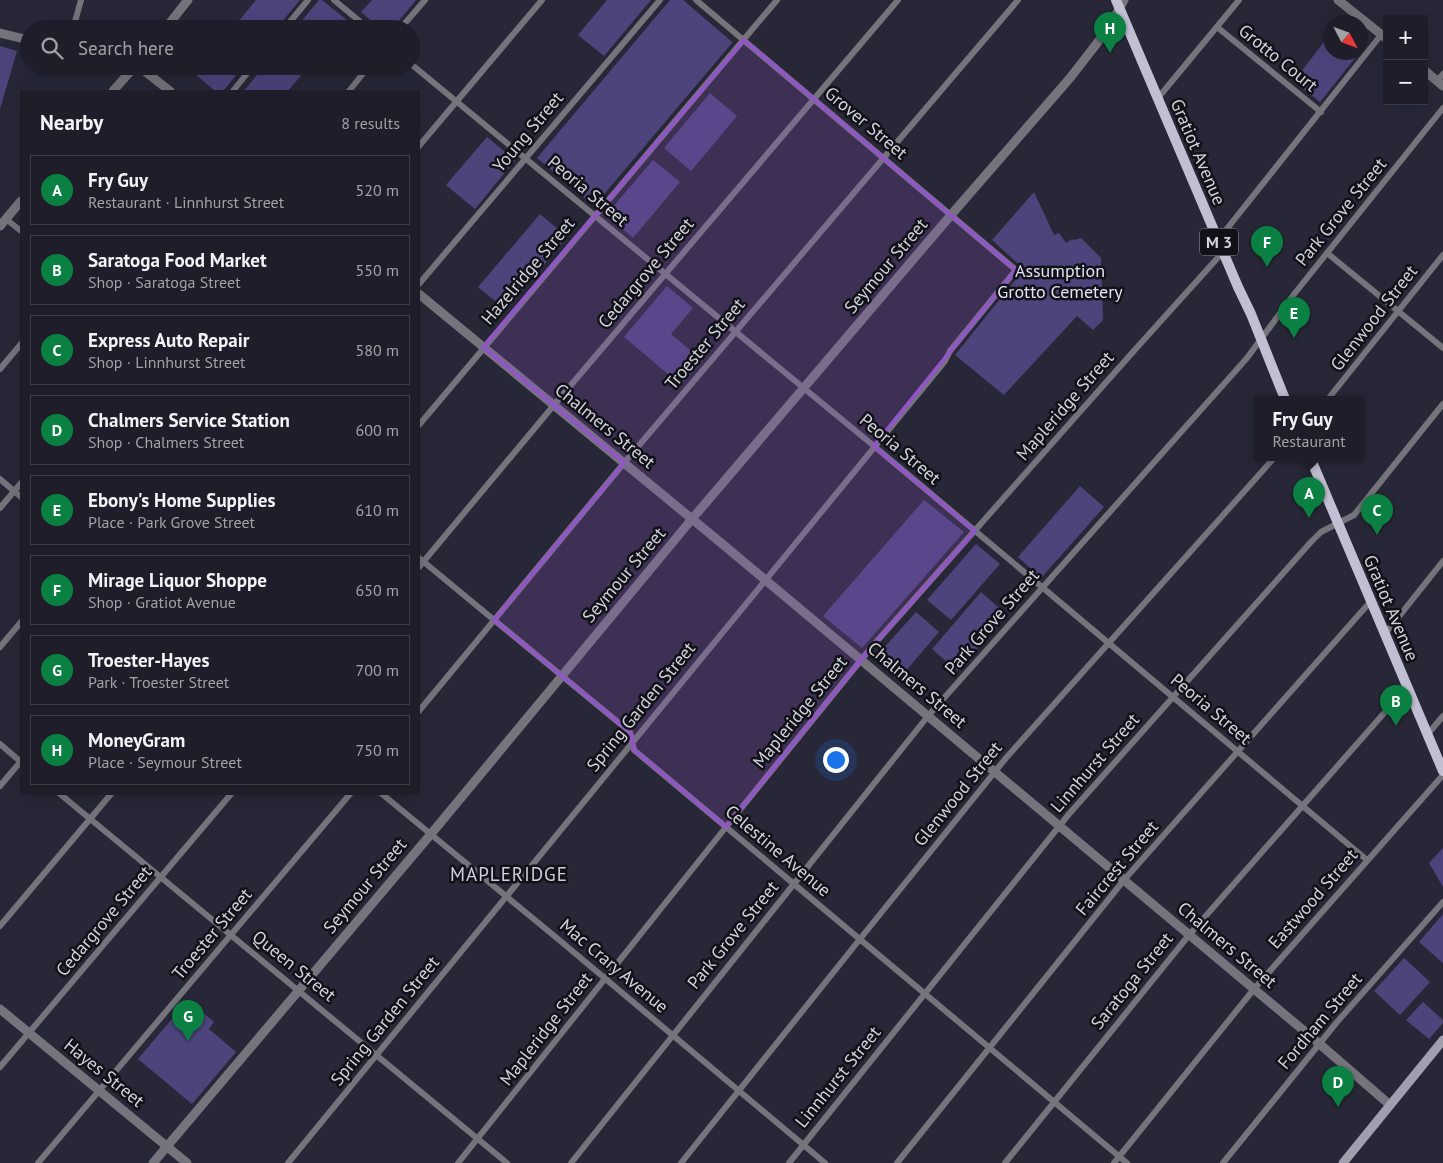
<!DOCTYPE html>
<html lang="en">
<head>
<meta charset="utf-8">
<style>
  :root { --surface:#1e1d29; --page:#262631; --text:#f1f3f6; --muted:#a1a2a8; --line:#3c3b46; --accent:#0b8043 }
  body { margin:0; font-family:"PT Sans",sans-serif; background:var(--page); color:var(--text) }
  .controls { position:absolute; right:15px; top:15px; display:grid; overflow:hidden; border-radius:0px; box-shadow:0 5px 20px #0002 }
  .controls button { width:45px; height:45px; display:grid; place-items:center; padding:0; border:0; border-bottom:1px solid var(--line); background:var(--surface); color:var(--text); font:25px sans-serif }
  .compass { position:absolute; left:1323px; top:15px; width:45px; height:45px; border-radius:50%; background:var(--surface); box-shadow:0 5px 20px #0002; rotate:131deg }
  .you { position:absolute; left:835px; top:759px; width:18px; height:18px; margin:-12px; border:4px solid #fff; border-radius:50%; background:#1a73e8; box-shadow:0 0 0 8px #1a73e833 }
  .badge { display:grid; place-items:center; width:32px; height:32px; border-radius:50%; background:var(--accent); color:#fff; font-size:16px; font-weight:700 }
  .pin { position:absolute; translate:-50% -41px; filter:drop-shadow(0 1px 2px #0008) }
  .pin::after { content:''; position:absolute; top:26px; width:18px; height:15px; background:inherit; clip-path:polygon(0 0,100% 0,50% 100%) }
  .popup { position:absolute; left:1254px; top:396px; width:110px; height:65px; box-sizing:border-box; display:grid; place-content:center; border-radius:0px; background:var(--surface); filter:drop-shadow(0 1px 4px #0005); font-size:16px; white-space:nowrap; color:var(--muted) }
  .popup b { font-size:19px; color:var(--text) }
  .popup::after { content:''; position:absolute; left:50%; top:100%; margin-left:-10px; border:10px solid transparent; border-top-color:var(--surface) }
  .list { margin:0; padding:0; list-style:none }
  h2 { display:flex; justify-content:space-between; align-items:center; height:65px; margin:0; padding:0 20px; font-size:21px }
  h2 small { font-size:16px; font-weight:400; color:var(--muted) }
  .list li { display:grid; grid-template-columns:32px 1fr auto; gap:15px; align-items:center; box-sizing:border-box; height:70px; margin:0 10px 10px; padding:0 10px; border:1px solid var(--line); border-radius:0px }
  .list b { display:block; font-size:19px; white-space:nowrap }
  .list p { margin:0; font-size:16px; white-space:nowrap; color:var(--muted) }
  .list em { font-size:16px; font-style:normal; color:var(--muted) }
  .icon { flex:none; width:28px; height:28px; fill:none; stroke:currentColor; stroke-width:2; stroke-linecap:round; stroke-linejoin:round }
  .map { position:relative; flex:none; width:1443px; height:1163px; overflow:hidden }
  .search { position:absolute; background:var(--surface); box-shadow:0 5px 20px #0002; left:20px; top:20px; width:400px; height:55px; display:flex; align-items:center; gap:12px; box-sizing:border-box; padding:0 18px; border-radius:28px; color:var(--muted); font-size:19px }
  .panel { position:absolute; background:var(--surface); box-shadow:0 5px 20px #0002; left:20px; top:90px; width:400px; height:705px; border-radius:0px }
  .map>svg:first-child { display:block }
</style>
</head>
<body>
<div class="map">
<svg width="1443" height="1163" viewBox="0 0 1443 1163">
  <rect width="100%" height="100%" fill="#282737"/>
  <g fill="#4d447c">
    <polygon points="256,0 300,0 276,29 232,29"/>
    <polygon points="319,0 322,0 347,20 340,29 295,29"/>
    <polygon points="372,0 416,0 392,29 381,29 361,12"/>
    <polygon points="607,0 651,0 604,56 578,35"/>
    <polygon points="670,0 683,0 731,41 732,43 594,206 537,158"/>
    <polygon points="1330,34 1330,52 1359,53 1320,102 1294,81"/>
    <polygon points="0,46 17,51 0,109"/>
    <polygon points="201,66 244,66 223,91 215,91 195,74"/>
    <polygon points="264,66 309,66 288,91 244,91"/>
    <polygon points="710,93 737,116 691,171 664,148"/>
    <polygon points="487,137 515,160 475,209 446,185"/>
    <polygon points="653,160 680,182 633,238 606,215"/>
    <polygon points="1034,192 1054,235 1059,233 1066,243 1072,239 1074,240 1081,238 1101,258 1103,320 1093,330 1077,316 1004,395 955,355 1024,269 992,240"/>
    <polygon points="540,214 567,237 506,310 478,287"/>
    <polygon points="667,286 693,308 671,334 702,360 681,385 624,337"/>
    <polygon points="1080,486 1104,507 1041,578 1018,557"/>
    <polygon points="924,500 964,532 862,648 823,616"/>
    <polygon points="976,544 1000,564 951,620 927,600"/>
    <polygon points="981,592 1007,615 957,671 932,649"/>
    <polygon points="916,612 939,632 898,680 874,659"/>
    <polygon points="1443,848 1443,887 1429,863"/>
    <polygon points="1443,914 1443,963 1419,942"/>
    <polygon points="1404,958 1430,982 1400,1015 1374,991"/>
    <polygon points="188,1000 214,1022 209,1029 236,1052 192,1104 138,1059"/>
    <polygon points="1423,1002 1443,1020 1443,1023 1429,1039 1406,1020"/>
  </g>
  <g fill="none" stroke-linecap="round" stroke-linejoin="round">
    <g stroke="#75747d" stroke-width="6">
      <polyline points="334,0 369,29"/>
      <polyline points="1217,27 1321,112"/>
      <polyline points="73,29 81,0"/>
      <polyline points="284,29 308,0"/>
      <polyline points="400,29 425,0"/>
      <polyline points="411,64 874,446 1367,860"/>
      <polyline points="1437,81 1443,74"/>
      <polyline points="233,91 253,66"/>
      <polyline points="349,91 369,66"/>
      <polyline points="1158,98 1239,0"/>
      <polyline points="419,146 542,0"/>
      <polyline points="6,219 21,231"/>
      <polyline points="1218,240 1381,35"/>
      <polyline points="1327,253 1443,348"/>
      <polyline points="419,284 660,0"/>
      <polyline points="0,369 21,344"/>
      <polyline points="1328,399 1443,255"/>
      <polyline points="419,425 777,0"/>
      <polyline points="0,479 21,497"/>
      <polyline points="0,508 21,483"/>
      <polyline points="419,558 630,732 634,750 1127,1163"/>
      <polyline points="419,567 554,405 898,0"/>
      <polyline points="1385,634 1443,561"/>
      <polyline points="0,647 21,622"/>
      <polyline points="419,711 624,463 1018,0"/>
      <polyline points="1427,735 1443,716"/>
      <polyline points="0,744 21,762"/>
      <polyline points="0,786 21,761"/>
      <polyline points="60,794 507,1163"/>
      <polyline points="382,794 558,939 825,1163"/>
      <polyline points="0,926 111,794"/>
      <polyline points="0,1067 231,794"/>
      <polyline points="38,1163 350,794"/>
      <polyline points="288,1163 945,361 950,351 1016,270 696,0"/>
      <polyline points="458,1163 726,827 870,649 1132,353 1223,252"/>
      <polyline points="571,1163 928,716 1247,358 1295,293 1443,108"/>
      <polyline points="681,1163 860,939 1006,758 1275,457"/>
      <polyline points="789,1163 1069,814 1310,543 1321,532 1354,515 1443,404"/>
      <polyline points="897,1163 1124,880 1371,601"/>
      <polyline points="1005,1163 1189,935 1407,687"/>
      <polyline points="1114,1163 1254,989 1443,775"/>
      <polyline points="1223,1163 1337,1022 1443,902"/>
    </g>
    <g stroke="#75747d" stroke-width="9">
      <polyline points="1338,0 1387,39"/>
      <polyline points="165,29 188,0"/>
      <polyline points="0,33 29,40"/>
      <polyline points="130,66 142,69 170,91"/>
      <polyline points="1424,70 1443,86"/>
      <polyline points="113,91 135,66"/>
      <polyline points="0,226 21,201"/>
      <polyline points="419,294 726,547 1315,1040 1390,1105"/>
      <polyline points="0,1009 187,1163"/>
      <polyline points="153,1163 431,834 692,519 951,215 1070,78 1108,29 1124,0"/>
    </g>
    <polyline stroke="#a09fad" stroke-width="9" points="1343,1163 1443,1040"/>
    <g stroke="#c1c0d3" stroke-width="10">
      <polyline points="1116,0 1238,287 1251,314 1285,399"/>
      <polyline points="1310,457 1443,771"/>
    </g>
  </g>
  <path fill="#9156c6" fill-opacity="0.2" stroke="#9156c6" stroke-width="4" stroke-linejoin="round" d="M744,40L1016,270L874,446L975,531L870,649L726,827L634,750L630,732L494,620L624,463L483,347Z"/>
  <g text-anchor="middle" stroke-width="5" stroke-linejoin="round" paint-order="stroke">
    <rect fill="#111118" stroke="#9998a2" stroke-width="1" x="1200" y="228.5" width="38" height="27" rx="4"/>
    <g font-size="16" font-weight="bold" fill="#d3d2dd">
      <text x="1219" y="248">M 3</text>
    </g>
    <g font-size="18" fill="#d3d2dd" stroke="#111118">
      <text transform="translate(1278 58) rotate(39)" y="6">Grotto Court</text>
      <text transform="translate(866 123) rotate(40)" y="6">Grover Street</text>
      <text transform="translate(528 132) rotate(-50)" y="6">Young Street</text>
      <text transform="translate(1198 152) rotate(67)" y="6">Gratiot Avenue</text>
      <text transform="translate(588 191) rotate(40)" y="6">Peoria Street</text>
      <text transform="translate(1341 212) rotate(-51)" y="6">Park Grove Street</text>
      <text transform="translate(886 266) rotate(-50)" y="6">Seymour Street</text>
      <text transform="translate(528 271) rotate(-50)" y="6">Hazelridge Street</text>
      <text transform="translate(646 273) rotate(-50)" y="6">Cedargrove Street</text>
      <text transform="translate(1374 318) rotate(-52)" y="6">Glenwood Street</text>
      <text transform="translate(705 344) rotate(-50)" y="6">Troester Street</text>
      <text transform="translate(1065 406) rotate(-49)" y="6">Mapleridge Street</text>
      <text transform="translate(605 426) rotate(39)" y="6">Chalmers Street</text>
      <text transform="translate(900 449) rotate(40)" y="6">Peoria Street</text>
      <text transform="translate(624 575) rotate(-50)" y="6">Seymour Street</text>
      <text transform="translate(1391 608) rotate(67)" y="6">Gratiot Avenue</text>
      <text transform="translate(992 622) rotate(-49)" y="6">Park Grove Street</text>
      <text transform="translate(917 685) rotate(40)" y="6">Chalmers Street</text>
      <text transform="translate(641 707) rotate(-51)" y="6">Spring Garden Street</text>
      <text transform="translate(1211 709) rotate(40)" y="6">Peoria Street</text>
      <text transform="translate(800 712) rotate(-51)" y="6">Mapleridge Street</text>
      <text transform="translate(1095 763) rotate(-49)" y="6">Linnhurst Street</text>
      <text transform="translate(958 794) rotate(-51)" y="6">Glenwood Street</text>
      <text transform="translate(778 851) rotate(40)" y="6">Celestine Avenue</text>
      <text transform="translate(1117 868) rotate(-50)" y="6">Faircrest Street</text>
      <text transform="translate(365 886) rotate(-50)" y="6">Seymour Street</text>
      <text transform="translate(1313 899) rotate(-49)" y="6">Eastwood Street</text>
      <text transform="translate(104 921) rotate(-50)" y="6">Cedargrove Street</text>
      <text transform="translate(212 934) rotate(-50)" y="6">Troester Street</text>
      <text transform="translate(733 935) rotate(-51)" y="6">Park Grove Street</text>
      <text transform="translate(1227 945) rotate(40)" y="6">Chalmers Street</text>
      <text transform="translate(294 966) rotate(39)" y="6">Queen Street</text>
      <text transform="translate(614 966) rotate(40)" y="6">Mac Crary Avenue</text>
      <text transform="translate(1132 981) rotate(-51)" y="6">Saratoga Street</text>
      <text transform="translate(385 1021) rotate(-51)" y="6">Spring Garden Street</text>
      <text transform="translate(1320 1021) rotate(-50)" y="6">Fordham Street</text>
      <text transform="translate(546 1029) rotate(-52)" y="6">Mapleridge Street</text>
      <text transform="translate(104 1073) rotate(39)" y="6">Hayes Street</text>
      <text transform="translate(838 1077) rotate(-51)" y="6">Linnhurst Street</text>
    </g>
    <g font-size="18" fill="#e3e1f6" stroke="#111118">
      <text x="1060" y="277">Assumption<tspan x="1060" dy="21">Grotto Cemetery</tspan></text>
    </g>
    <g font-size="19" letter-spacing="1" fill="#cfcee3" stroke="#111118">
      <text x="509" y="881">MAPLERIDGE</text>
    </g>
  </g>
</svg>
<div class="controls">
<button>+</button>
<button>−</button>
</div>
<svg class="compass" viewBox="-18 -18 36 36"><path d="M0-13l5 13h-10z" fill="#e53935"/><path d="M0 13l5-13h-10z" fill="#a1a2a8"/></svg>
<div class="you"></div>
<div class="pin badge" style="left:1309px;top:518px">A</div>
<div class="popup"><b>Fry Guy</b>Restaurant</div>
<div class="pin badge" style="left:1396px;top:726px">B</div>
<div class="pin badge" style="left:1377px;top:535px">C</div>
<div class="pin badge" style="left:1338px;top:1107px">D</div>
<div class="pin badge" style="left:1294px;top:338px">E</div>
<div class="pin badge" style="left:1267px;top:267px">F</div>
<div class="pin badge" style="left:188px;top:1041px">G</div>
<div class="pin badge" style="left:1110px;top:53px">H</div>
<div class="search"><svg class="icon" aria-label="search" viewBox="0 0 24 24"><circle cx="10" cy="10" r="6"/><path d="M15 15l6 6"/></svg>Search here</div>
<section class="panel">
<h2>Nearby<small>8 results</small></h2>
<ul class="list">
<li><span class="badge">A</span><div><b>Fry Guy</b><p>Restaurant · Linnhurst Street</p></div><em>520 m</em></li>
<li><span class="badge">B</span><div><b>Saratoga Food Market</b><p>Shop · Saratoga Street</p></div><em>550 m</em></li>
<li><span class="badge">C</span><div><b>Express Auto Repair</b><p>Shop · Linnhurst Street</p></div><em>580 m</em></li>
<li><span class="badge">D</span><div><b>Chalmers Service Station</b><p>Shop · Chalmers Street</p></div><em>600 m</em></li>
<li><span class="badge">E</span><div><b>Ebony's Home Supplies</b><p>Place · Park Grove Street</p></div><em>610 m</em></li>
<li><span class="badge">F</span><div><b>Mirage Liquor Shoppe</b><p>Shop · Gratiot Avenue</p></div><em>650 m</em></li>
<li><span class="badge">G</span><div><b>Troester-Hayes</b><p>Park · Troester Street</p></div><em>700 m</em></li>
<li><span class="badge">H</span><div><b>MoneyGram</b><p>Place · Seymour Street</p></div><em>750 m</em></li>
</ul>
</section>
</div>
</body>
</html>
